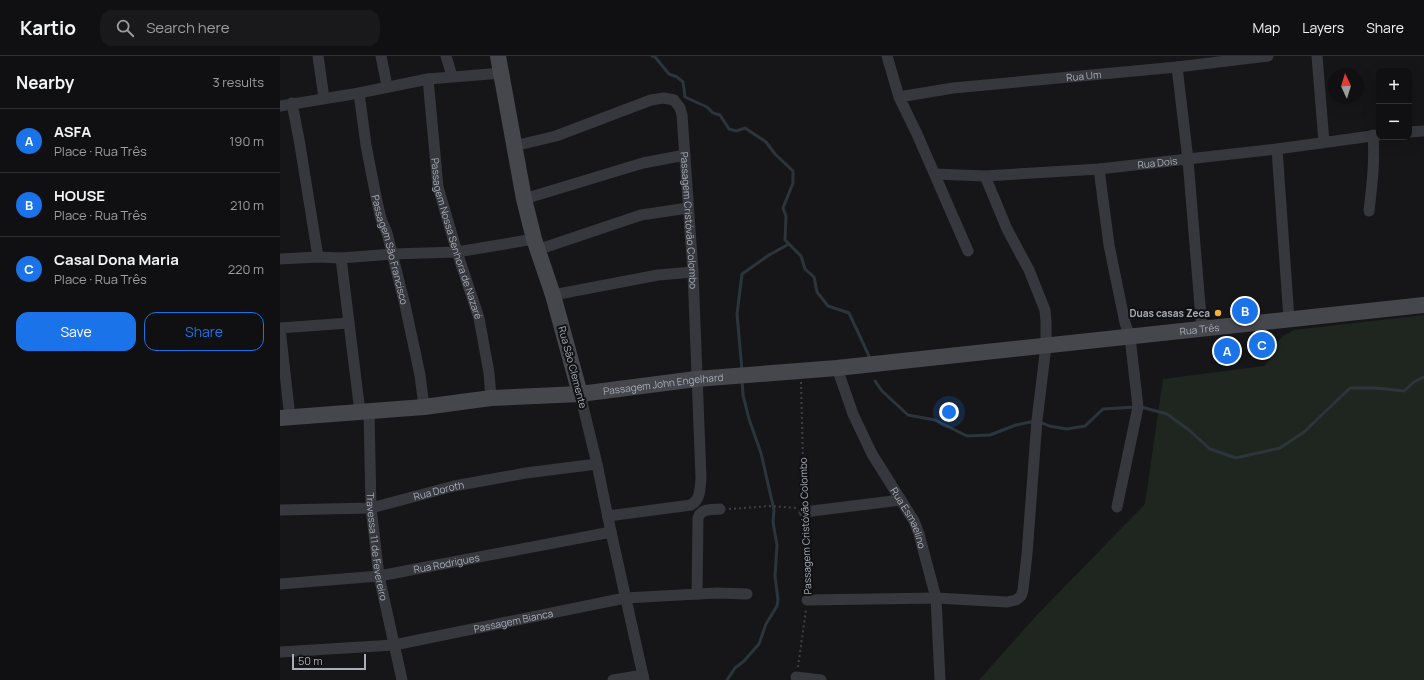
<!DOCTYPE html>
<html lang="en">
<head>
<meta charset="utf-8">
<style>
  :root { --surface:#101012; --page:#19191b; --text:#f1f3f6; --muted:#9c9d9f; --line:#303032; --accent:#1a73e8 }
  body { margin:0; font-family:Manrope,sans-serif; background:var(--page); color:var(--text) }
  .controls { position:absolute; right:12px; top:12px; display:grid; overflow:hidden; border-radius:8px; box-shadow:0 4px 16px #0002 }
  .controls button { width:36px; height:36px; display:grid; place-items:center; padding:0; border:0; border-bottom:1px solid var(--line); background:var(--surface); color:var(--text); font:20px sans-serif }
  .compass { position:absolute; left:1048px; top:12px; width:36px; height:36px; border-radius:50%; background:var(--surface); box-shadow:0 4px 16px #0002; rotate:356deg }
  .scale { position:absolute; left:12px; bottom:10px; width:74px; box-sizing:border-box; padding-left:4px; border:2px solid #a8adb8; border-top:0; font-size:11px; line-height:14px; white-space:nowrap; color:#a8adb8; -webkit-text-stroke:3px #111113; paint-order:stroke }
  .you { position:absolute; left:669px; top:356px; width:14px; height:14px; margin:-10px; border:3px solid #fff; border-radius:50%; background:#1a73e8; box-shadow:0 0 0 6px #1a73e833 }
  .badge { display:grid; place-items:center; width:26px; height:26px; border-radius:50%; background:var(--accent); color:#fff; font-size:13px; font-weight:700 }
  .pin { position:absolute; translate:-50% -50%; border:2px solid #fff; box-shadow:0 1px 4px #0006 }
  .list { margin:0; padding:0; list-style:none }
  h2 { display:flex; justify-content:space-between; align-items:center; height:52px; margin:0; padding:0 16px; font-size:17px }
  h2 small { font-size:13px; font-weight:400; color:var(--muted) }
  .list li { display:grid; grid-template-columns:26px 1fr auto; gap:12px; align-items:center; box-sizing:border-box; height:64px; padding:0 16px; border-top:1px solid var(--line) }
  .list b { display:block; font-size:15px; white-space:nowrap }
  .list p { margin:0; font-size:13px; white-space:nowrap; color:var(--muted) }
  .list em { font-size:13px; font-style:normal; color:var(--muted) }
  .actions { display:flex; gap:8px; padding:12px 16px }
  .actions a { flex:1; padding:9px 0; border:1px solid var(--accent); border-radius:12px; text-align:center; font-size:14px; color:var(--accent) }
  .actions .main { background:var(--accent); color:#fff }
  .icon { flex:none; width:22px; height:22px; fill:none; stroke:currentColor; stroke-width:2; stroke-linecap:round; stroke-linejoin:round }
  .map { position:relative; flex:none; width:1144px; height:624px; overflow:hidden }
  header { display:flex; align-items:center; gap:24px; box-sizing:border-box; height:56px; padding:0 20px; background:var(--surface); border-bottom:1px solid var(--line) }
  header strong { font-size:19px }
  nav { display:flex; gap:22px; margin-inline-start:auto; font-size:14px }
  .search { width:280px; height:36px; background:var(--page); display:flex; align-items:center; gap:10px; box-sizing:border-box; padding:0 14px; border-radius:12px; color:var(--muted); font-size:15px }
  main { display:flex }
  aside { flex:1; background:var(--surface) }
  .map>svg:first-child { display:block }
</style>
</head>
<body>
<header>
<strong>Kartio</strong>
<div class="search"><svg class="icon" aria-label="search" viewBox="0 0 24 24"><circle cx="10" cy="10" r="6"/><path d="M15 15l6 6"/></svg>Search here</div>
<nav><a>Map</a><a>Layers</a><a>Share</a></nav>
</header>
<main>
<aside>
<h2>Nearby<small>3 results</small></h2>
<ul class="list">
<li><span class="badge">A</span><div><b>ASFA</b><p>Place · Rua Três</p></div><em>190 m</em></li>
<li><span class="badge">B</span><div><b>HOUSE</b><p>Place · Rua Três</p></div><em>210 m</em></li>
<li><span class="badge">C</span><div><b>Casal Dona Maria</b><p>Place · Rua Três</p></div><em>220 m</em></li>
</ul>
<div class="actions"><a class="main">Save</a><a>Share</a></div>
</aside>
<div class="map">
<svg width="1144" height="624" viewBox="0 0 1144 624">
  <rect width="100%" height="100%" fill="#161618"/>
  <polygon fill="#1e261f" points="1144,259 1144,624 699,624 756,560 865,448 883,323 984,310 992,301 994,291 1003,280 1014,274"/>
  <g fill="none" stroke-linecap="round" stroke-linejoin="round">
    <g stroke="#2c353c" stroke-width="3">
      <polyline points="372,0 375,1 389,18 397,21 403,26 405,41 427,51 433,57 440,59 449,73 456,75 465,72 486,86 495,98 513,115 513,127 503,152 506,160 505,184 521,200 525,213 534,221 537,236 548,250 569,257 589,300"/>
      <polyline points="462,314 457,258 462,218 489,199 509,188"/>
      <polyline points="595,325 602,335 628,359 655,364 687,380 710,379 736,369 755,365"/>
      <polyline points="861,351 887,358 909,374 930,393 956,402 1000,392 1024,376 1070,332 1096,332 1124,335 1134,326 1144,321"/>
      <polyline points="760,366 769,370 787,373 805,370 823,353 856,351"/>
      <polyline points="447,624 455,612 464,605 479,588 486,568 497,550 498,544 495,520 497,489 493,466 494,454 481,397 469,363 463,339 462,324"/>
    </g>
    <g stroke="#3d3f44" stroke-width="2" stroke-dasharray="2 3" stroke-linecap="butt">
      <polyline points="521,326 524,446"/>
      <polyline points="449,453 491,450 516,452"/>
      <polyline points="524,466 527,534"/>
      <polyline points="518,611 526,554"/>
    </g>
    <g stroke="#37383d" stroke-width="11">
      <polyline points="38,0 44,42"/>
      <polyline points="101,0 107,30"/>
      <polyline points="166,0 172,20"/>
      <polyline points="607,0 619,41 637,78 688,195"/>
      <polyline points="1037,0 1044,86"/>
      <polyline points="897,11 908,104 922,274"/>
      <path id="s1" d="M148,23L158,131L177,196L199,262L209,317L211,342"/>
      <path id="s2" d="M79,37L86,89L96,141L101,163L107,177L125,249L140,319L144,351"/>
      <path id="s3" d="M619,41L673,32L897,11L988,0"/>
      <polyline points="12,47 20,89 38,201"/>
      <polyline points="0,50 79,37 148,23 222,17"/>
      <polyline points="1129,76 1144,75"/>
      <path id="s4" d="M234,90L276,80L371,44L384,42L394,44L400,52L402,59L413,216L421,422C420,432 421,443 411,449L328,460"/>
      <polyline points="997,93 1009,263"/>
      <polyline points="819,113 829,189 845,267 850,281 858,351 837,451"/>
      <path id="s5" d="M655,118L705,120L819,113L997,93L1099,79"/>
      <polyline points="244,143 363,107 405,99"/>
      <path d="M1089,155C1092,129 1095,105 1093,79"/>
      <polyline points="257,194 361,159 408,152"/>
      <polyline points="61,202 80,356"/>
      <polyline points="0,203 38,201 61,202 113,198 177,196 254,183"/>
      <polyline points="273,239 378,219 413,216"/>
      <polyline points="0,272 10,362"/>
      <polyline points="0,272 69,267"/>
      <path id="s6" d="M557,312L573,358L592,398L634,465L639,478L656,542L660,624"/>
      <polyline points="300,338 317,408 331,476 364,624"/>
      <path id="s7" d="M89,355L91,452L99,520L122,624"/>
      <path id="s8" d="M0,454L91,452L174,430L246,417L317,408"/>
      <polyline points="524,456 621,444"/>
      <path id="s9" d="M0,528L99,520L331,476"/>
      <path d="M417,538L418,462C421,452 431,454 440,453"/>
      <polyline points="527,544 656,542 727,546 736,544 741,540 743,534 747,498 757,364 766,290 766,266 765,254 749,214 727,173 705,120"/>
      <path id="s10" d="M0,596L114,589L345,542L437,537L467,538"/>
      <polyline points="516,621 541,624"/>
      <polyline points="333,624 363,619"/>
    </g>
    <g stroke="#45474d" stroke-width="16">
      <polyline points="218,0 244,143 254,183 273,239 300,338"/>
      <path id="s11" d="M0,362L144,351L211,342L300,338L416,323L557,312L1144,249"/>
    </g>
  </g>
  <circle fill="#f2b134" stroke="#111113" stroke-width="1.5" cx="938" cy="257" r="4"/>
  <g text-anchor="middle" stroke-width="4" stroke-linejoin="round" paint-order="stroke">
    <g font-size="10" fill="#a8adb8" stroke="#111113">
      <text dy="4" stroke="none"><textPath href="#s3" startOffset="186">Rua Um</textPath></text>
      <text dy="4" stroke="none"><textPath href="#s5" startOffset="223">Rua Dois</textPath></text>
      <text dy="4" stroke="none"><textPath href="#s4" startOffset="291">Passagem Cristóvão Colombo</textPath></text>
      <text dy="4" stroke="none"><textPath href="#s1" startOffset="163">Passagem Nossa Senhora de Nazaré</textPath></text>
      <text dy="4" stroke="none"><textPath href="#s2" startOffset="160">Passagem São Francisco</textPath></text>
      <text dy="4" stroke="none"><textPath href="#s11" startOffset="924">Rua Três</textPath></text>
      <text transform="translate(293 311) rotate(75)" y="4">Rua São Clemente</text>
      <text dy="4" stroke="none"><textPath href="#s11" startOffset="385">Passagem John Engelhard</textPath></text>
      <text dy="4" stroke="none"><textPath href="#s8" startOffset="161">Rua Doroth</textPath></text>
      <text dy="4" stroke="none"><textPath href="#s6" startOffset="167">Rua Esmaelino</textPath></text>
      <text transform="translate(525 470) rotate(-92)" y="4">Passagem Cristóvão Colombo</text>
      <text dy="4" stroke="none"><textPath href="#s7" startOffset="136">Travessa 11 de Fevereiro</textPath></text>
      <text dy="4" stroke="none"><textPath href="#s9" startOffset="168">Rua Rodrigues</textPath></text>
      <text dy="4" stroke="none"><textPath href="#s10" startOffset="236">Passagem Bianca</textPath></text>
    </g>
    <g font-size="10" font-weight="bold" fill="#a8adb8" stroke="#111113" text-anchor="end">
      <text x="930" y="261">Duas casas Zeca</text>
    </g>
  </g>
</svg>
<div class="controls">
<button>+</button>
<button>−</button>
</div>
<svg class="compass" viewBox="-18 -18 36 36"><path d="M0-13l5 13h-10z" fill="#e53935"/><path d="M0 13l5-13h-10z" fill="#9c9d9f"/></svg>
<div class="scale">50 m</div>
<div class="you"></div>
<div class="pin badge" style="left:947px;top:295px">A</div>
<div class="pin badge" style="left:965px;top:255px">B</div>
<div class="pin badge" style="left:982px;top:289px">C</div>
</div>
</main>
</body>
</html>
